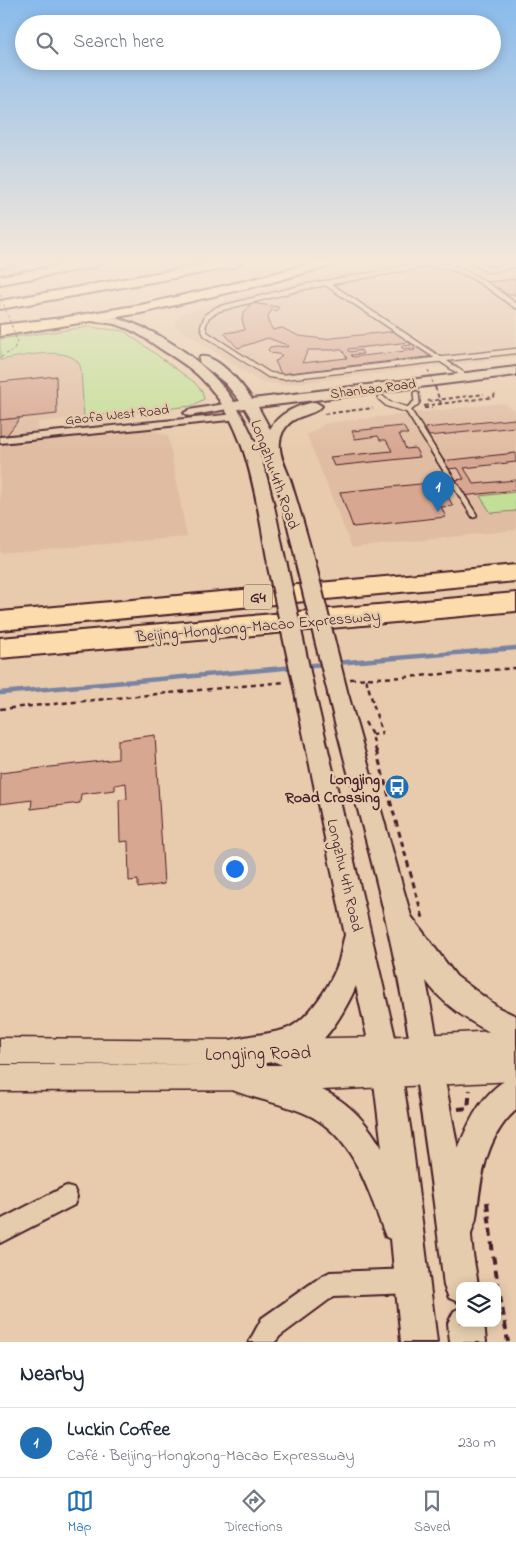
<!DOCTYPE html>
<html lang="en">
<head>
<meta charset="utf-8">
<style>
  :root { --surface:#fff; --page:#f2f2f3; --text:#1f2937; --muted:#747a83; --line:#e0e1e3; --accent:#1f6fb2 }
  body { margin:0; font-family:"Indie Flower",sans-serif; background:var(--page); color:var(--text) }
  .controls { position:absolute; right:15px; bottom:15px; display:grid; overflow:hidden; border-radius:10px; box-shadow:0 2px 12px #0003 }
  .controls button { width:45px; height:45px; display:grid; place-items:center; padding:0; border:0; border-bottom:1px solid var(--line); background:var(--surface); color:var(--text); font:25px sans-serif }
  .you { position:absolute; left:234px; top:868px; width:18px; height:18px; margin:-12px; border:4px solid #fff; border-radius:50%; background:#1a73e8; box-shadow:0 0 0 8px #1a73e833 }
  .badge { display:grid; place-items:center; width:32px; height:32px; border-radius:50%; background:var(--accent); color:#fff; font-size:16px; font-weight:700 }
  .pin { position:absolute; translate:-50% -41px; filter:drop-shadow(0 1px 2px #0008) }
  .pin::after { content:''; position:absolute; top:26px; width:18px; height:15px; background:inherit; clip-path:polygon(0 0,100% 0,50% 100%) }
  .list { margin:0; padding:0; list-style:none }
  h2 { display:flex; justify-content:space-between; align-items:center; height:65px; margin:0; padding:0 20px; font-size:21px }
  h2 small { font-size:16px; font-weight:400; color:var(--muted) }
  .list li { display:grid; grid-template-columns:32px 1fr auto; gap:15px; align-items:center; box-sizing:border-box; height:70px; padding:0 20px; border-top:1px solid var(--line) }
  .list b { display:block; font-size:19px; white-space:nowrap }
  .list p { margin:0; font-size:16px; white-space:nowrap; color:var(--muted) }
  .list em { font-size:16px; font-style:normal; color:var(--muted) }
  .icon { flex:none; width:28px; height:28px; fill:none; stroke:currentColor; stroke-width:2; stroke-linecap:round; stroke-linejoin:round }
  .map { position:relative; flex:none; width:516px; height:1342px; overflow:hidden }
  .search { position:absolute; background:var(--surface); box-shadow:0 2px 12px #0003; left:15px; right:15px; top:15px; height:55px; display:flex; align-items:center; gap:12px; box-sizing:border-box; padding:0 18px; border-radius:28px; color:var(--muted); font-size:19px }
  .sheet { height:135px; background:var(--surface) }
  nav { display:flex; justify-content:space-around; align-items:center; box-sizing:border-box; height:70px; border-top:1px solid var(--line); background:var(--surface); font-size:14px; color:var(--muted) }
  nav a { display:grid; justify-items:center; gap:2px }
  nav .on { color:var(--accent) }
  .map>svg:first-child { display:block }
</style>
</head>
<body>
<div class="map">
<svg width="516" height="1342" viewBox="0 0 516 1342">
  <rect width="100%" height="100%" fill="#e8cbac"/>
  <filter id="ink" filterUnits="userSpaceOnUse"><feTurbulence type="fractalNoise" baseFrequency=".02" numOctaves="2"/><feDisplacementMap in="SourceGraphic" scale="10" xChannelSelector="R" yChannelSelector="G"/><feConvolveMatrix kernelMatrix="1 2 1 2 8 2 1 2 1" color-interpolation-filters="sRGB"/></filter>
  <g filter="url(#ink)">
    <g fill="#e0bda2">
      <polygon points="380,263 454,263 475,272 482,270 488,273 516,266 516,357 282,385 259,381 174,325 180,315 225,301 310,278"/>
      <polygon points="88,327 124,331 194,382 202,391 204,399 192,406 168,409 38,422 37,438 146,428 168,436 187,537 0,553 0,339"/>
      <polygon points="503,403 516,412 516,530 352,548 307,435 326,423"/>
    </g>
    <g fill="#c2df97" stroke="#867f61">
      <path d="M88,327L124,331L194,382L202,391L204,399L192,406L84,417L81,370C78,342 20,357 0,360V339Z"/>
      <polygon points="516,492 516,511 491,513 480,496"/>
    </g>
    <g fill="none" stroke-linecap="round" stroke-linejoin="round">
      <g stroke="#7983a2" stroke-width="4.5">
        <polyline points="336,663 516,648"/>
        <polyline points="303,666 325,664"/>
        <polyline points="0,693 295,667"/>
      </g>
    </g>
    <g fill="#d7a791" stroke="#4a1f2b" fill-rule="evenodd">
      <polygon points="516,279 516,294 507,295 499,288 493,288 487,282"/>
      <path d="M251,303L279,307L276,311L272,310L268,316V322L273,330L282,328L299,336L323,339L397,331L435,356L281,374L275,361L278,360L282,355L271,353L268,350L270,347L277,346L287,347L289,346L268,338L238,348L224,333L245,330L242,319L243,314ZM409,342L411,345L401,346L403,349L414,348L415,350L353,357L351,355L363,354L361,350L349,352L348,349ZM308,350H342L347,358L302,363Z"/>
      <polygon points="56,376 57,414 0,420 0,382"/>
      <polygon points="20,418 0,444 0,420"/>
      <polygon points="515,419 516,427 429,436 425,428"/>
      <polygon points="403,426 408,434 399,434 406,449 415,448 420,457 334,466 330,457 392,451 386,440 380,440 378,436 355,439 352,431"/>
      <polygon points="516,453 516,462 464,468 474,484 516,480 516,490 462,496 453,480 464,479 458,468 446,469 441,461"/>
      <polygon points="440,482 453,506 441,507 446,517 353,527 340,492"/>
      <polygon points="155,735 164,884 138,888 138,880 129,881 128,841 120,842 119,800 127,799 126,783 115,785 115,790 81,794 80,803 31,809 32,800 0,804 0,773 118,759 118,740"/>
    </g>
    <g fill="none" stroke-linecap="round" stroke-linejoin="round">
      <defs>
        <g id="service-far1">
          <polyline points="474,263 489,270 516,265"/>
          <polyline points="0,265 12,263"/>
          <polyline points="326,283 467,377"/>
          <path d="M516,306C488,286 465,266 430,264L304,287L218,309L207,316L203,327L206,334L269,375L284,377L516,351"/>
        </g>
        <g id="service">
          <polyline points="416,394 417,402 408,410 474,515"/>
          <polyline points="381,398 388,404 408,410"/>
        </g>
        <g id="minor">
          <polygon points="230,403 235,406 233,408 189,416 184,413 189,410"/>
          <polygon points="236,414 239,415 239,419 0,443 0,437"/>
          <polygon points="66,1186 74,1189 77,1197 74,1205 0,1243 0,1220"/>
          <polygon points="413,1269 421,1273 425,1281 421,1289 413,1293 334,1296 280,1336 275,1342 249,1342 262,1318 322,1276 330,1272"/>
        </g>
        <polygon id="tertiary" points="516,1030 516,1081 322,1090 0,1091 0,1065 200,1065 0,1064 0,1038 238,1040 247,1044 251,1053 247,1062 239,1065 282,1065 273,1061 269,1052 273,1043 282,1039 384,1037"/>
        <g id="secondary">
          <path d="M92,314C142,317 208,360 234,402L240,401L225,383L200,363L199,360L200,357C217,353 244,387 252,399L516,367V375L258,407L270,429C280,412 297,406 315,402L322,406C314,416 295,414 286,427C281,433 279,442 280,449C281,460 288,472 291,482C299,508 307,535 314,561L311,565L305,567L299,565L296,561C284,510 273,453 245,408L238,409C267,455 275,512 286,564L283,568L277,570L271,568L268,564C256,500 249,426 201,378C190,367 177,359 164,351C149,341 135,330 118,325C108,322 98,323 88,320L86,318L88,316Z"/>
          <path d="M338,686L345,688L348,694L411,916L456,976L499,1008L516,1016V1044C482,1030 448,1011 426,981L458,1149C470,1119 484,1088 516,1075V1110C485,1137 481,1179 476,1218C475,1225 471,1230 471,1236C472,1253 476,1270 478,1286H460V1303L449,1298L444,1286C430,1164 413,1041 386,921C369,845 346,770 328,694L331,688Z"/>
          <path d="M306,690L313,692L316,698L398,1050L411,1133L437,1342H401L391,1239L386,1237C368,1191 354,1134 304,1113C279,1102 252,1099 228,1088L223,1078L228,1068L220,1064L216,1054L220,1044C240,1035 262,1036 283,1030C306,1024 330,986 338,964C341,955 342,944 345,935L296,698L299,692ZM356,986L370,1050L382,1148C347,1088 310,1084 247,1066C269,1063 295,1059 314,1047C330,1037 349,1003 356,986Z"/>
          <polygon points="460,1308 460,1323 484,1323 486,1342 450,1342 448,1323 454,1311"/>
        </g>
        <g id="primary">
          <polygon points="74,263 100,263 94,267 0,284 0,276"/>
          <polygon points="312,263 331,263 329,266 269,283 141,313 0,336 0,328 141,305 262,277"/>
        </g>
        <g id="trunk">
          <polygon points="214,263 241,263 235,267 0,309 0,301"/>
          <polygon points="54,319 59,320 61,323 59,326 0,333 0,325"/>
        </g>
        <g id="motorway">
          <polygon points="516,565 516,581 0,630 0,612"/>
          <polygon points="516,593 516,611 0,658 0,638"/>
        </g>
      </defs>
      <use href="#service-far1" stroke="#4a1f2b" stroke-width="7"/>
      <use href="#service" stroke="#4a1f2b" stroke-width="8"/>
      <use href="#minor" stroke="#4a1f2b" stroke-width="4"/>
      <use href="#tertiary" stroke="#4a1f2b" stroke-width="3"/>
      <use href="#secondary" stroke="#4a1f2b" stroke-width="4"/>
      <use href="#primary" stroke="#4a1f2b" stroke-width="4"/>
      <use href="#trunk" stroke="#4a1f2b" stroke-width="4"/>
      <use href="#motorway" stroke="#4a1f2b" stroke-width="4"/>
      <g stroke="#4a1f2b" stroke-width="2" stroke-dasharray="4 3" stroke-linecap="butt">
        <polyline points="428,401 484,394"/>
        <polyline points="424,406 494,397 495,392"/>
        <polyline points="424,408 432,408"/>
        <polyline points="324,414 373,408"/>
      </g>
      <g stroke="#4a1f2b" stroke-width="2.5" stroke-dasharray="5 4" stroke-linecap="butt">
        <polyline points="350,679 406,677 516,668"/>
        <polyline points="366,679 382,734 372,735"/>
        <polyline points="0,709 285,682"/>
        <polyline points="365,722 372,735 376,751"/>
      </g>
      <polyline stroke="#4a1f2b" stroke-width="3" stroke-dasharray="6 4.5" stroke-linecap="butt" points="376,750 423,918"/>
      <g stroke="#4a1f2b" stroke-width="4" stroke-dasharray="8 5.5" stroke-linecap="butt">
        <polyline points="458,1109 468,1108 470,1090"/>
        <polyline points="487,1202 493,1255 508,1342"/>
      </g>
      <use href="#service-far1" stroke="#e4ccac" stroke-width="4.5"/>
      <use href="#service" stroke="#e4ccac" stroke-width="5"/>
      <use href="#minor" fill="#e4ccac" fill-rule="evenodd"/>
      <use href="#tertiary" fill="#e4ccac" fill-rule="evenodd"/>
      <use href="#secondary" fill="#e4ccac" fill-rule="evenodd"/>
      <use href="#primary" fill="#fcdcac" fill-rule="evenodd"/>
      <use href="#trunk" fill="#fcdcac" fill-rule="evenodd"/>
      <use href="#motorway" fill="#fcdcac" fill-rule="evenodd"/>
      <defs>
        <g id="secondary-bridge">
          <polyline points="305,561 338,694"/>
          <polyline points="277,564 306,698"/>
        </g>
      </defs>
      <use href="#secondary-bridge" stroke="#4a1f2b" stroke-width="23" stroke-linecap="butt"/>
      <g stroke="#4a1f2b" stroke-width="1" stroke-dasharray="3 2.5" stroke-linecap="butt">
        <polyline points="0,294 17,341 14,349 0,358"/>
        <polyline points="428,370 435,388"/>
      </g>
      <polyline stroke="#4a1f2b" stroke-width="2" stroke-dasharray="4 3" stroke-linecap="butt" points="435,387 441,404"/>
      <use href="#secondary-bridge" stroke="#e4ccac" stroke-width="19"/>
    </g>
  </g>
  <linearGradient id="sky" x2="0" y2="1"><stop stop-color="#88bbec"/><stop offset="0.58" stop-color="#f5e8da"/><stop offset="1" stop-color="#f5e8da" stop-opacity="0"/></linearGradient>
  <rect width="516" height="451" fill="url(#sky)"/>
  <defs>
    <symbol id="bus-disc" viewBox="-11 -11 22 22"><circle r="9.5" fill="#1f6fb2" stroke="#e4ccac"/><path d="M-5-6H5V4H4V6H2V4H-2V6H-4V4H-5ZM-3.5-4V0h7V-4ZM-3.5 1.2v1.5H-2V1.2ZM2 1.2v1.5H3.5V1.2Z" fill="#fff"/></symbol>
  </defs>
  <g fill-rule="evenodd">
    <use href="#bus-disc" x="383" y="773" width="28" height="28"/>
  </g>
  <g text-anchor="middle" stroke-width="5" stroke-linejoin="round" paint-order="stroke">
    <g font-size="14" fill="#4a1f2b" stroke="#e4ccac">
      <text transform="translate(373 388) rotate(-7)" y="5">Shanbao Road</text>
      <text transform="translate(117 414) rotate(-6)" y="5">Gaofa West Road</text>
    </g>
    <rect fill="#e4ccac" stroke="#785352" stroke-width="1" x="244" y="584.5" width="28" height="25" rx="4"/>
    <g font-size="15" font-weight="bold" fill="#4a1f2b">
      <text x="258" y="602">G4</text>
    </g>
    <g font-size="16" fill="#4a1f2b" stroke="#e4ccac">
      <text transform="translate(276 474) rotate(70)" y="6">Longzhu 4th Road</text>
      <text transform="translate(258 625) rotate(-5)" y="6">Beijing-Hongkong-Macao Expressway</text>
      <text transform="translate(346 875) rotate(77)" y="6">Longzhu 4th Road</text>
    </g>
    <g font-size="16" font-weight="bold" fill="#4a1f2b" stroke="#e4ccac" text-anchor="end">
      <text x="380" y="784">Longjing<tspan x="380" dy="18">Road Crossing</tspan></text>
    </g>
    <g font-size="19" fill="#4a1f2b" stroke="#e4ccac">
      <text transform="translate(258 1052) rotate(-1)" y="7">Longjing Road</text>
    </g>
  </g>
</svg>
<div class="controls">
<button><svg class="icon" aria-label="layers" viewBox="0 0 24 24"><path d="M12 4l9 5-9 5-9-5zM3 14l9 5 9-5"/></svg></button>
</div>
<div class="you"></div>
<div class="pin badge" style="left:438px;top:512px">1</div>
<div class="search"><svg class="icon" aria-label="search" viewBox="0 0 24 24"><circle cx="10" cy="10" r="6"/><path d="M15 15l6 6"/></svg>Search here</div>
</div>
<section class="sheet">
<h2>Nearby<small></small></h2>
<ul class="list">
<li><span class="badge">1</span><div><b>Luckin Coffee</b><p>Café · Beijing-Hongkong-Macao Expressway</p></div><em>230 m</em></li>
</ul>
</section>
<nav>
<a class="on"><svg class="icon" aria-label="map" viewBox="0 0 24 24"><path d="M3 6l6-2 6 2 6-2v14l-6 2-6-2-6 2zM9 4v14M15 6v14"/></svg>Map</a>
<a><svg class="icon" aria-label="directions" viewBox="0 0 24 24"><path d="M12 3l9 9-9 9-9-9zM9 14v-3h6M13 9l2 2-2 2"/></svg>Directions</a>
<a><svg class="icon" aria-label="saved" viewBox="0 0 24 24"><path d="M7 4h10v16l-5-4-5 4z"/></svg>Saved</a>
</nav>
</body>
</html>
